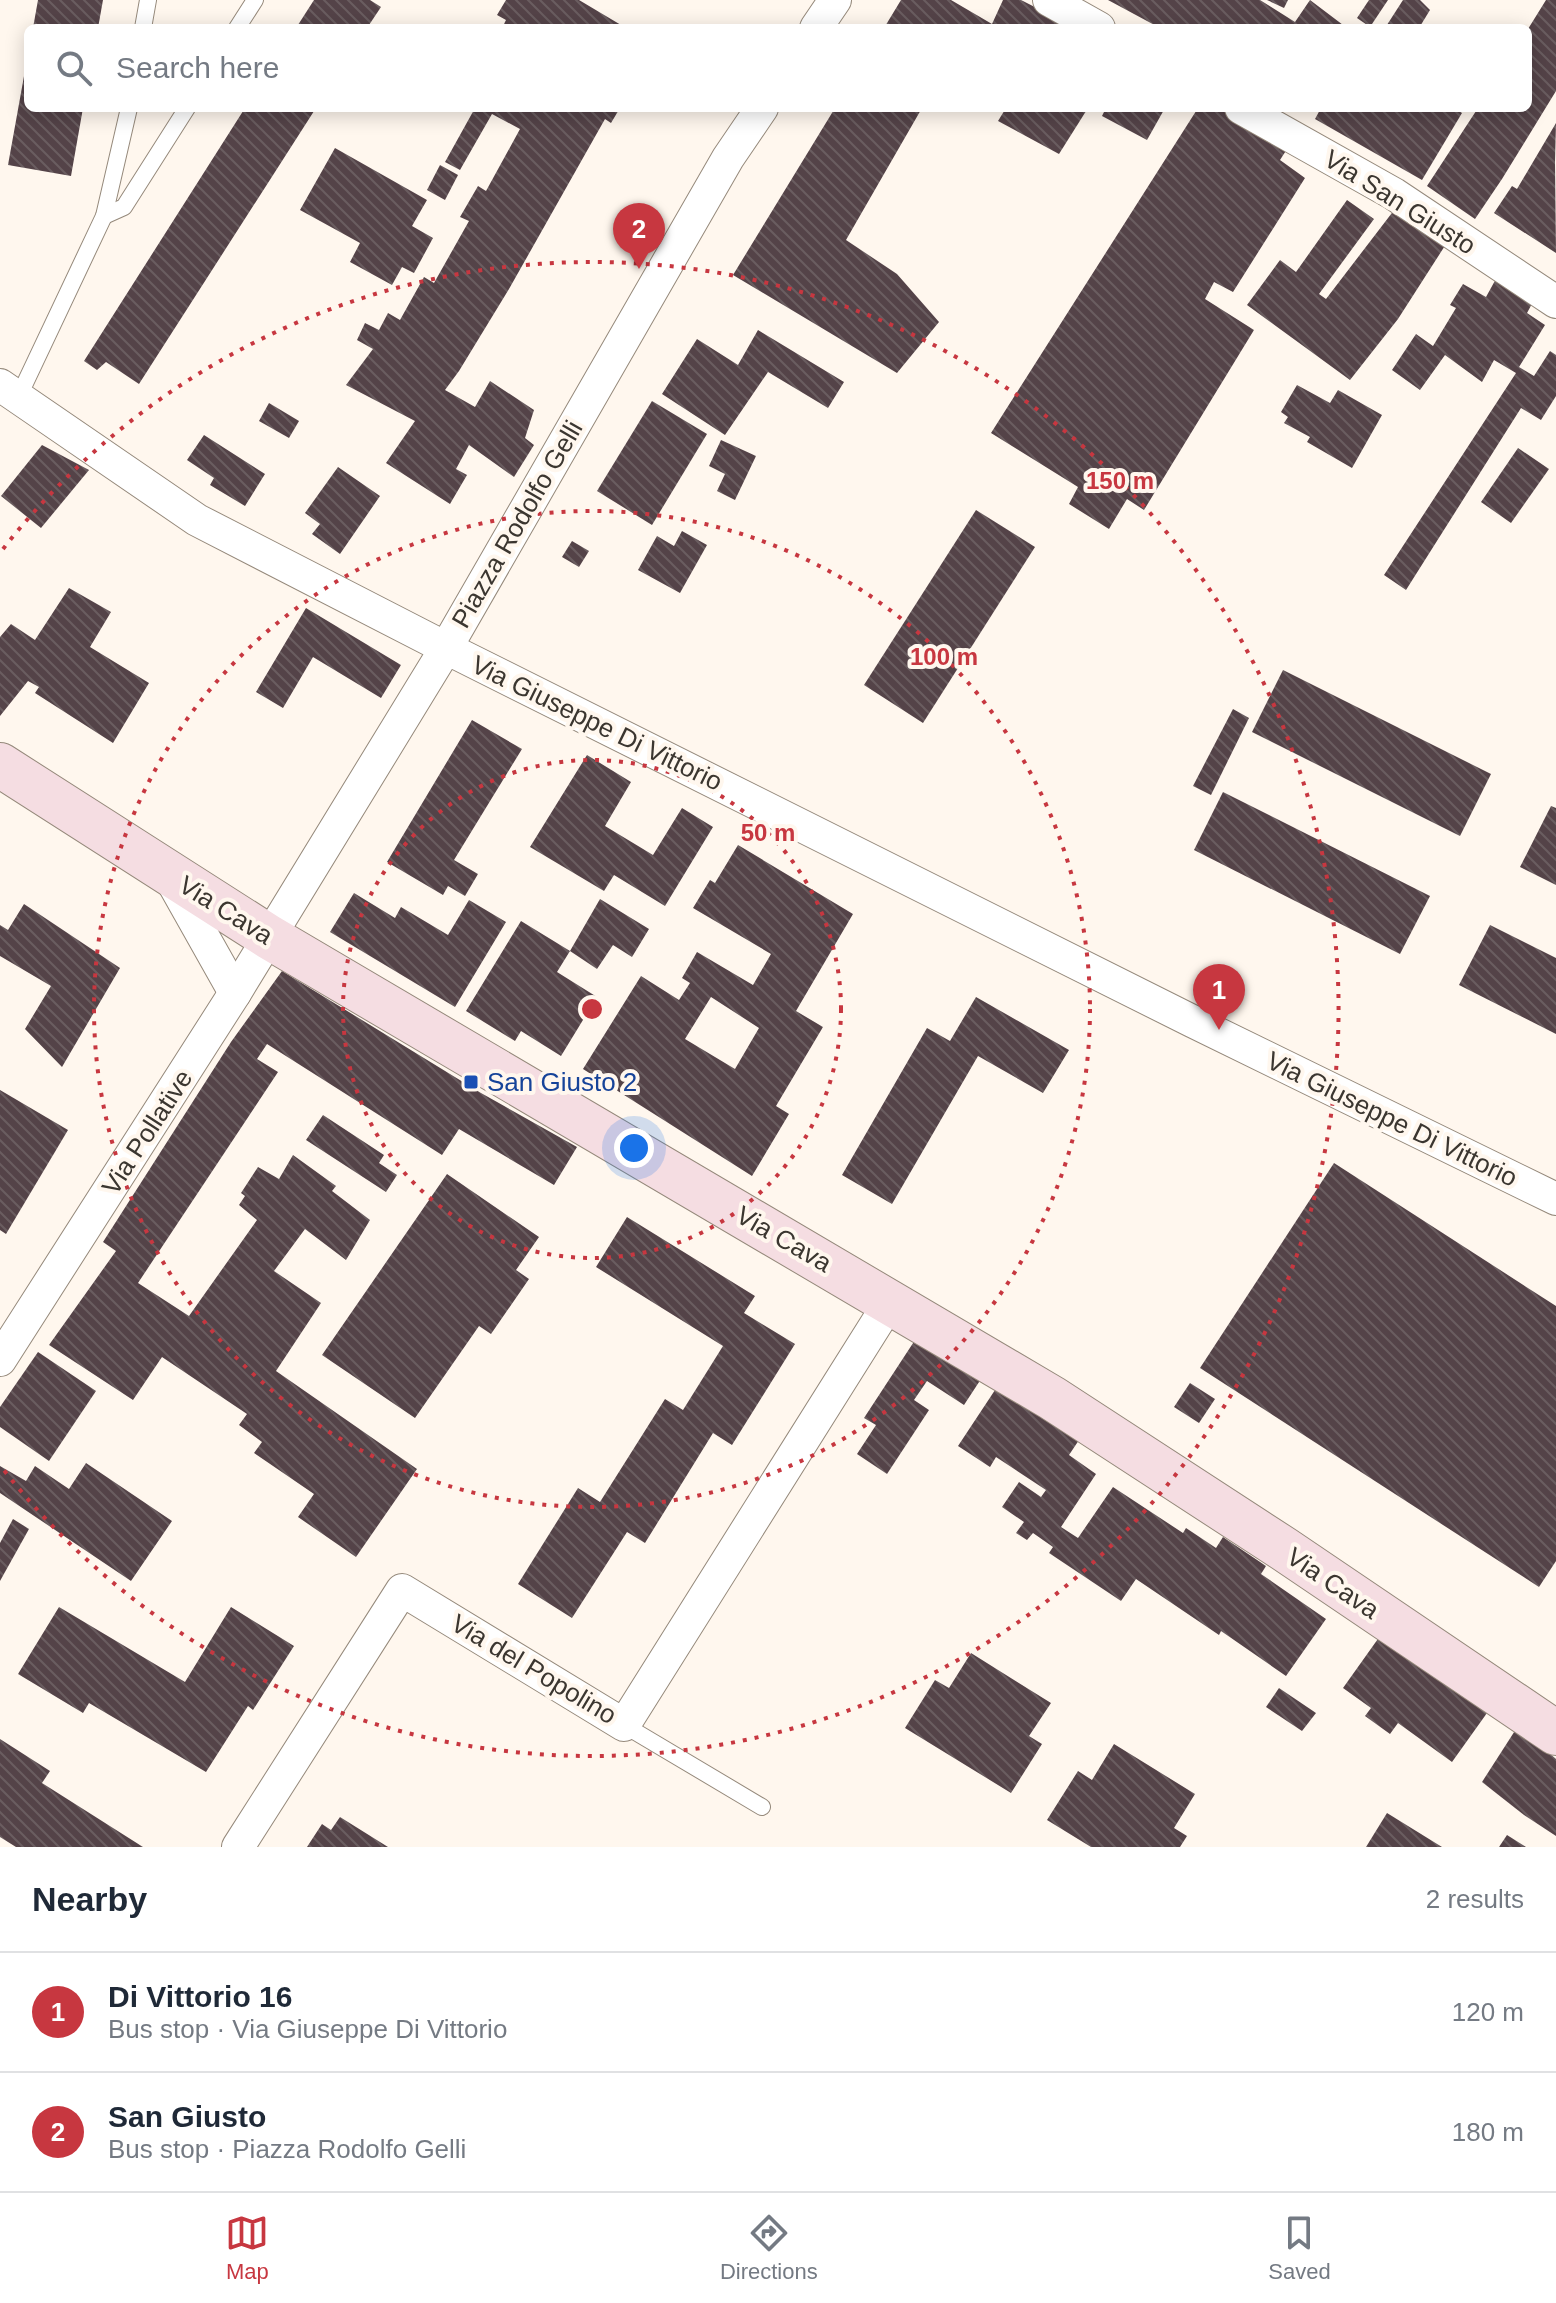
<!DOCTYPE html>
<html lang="en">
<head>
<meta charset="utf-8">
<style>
  :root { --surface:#fff; --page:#f6f6f7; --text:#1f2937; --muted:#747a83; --line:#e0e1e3; --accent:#c73740 }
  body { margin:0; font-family:Arial,sans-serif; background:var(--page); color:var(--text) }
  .you { position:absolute; left:634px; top:1148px; width:28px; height:28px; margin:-20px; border:6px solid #fff; border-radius:50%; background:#1a73e8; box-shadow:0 0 0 12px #1a73e833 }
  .badge { display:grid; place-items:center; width:52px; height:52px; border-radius:50%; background:var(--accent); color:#fff; font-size:26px; font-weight:700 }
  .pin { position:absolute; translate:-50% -66px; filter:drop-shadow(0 2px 4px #0008) }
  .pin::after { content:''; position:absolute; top:42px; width:28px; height:24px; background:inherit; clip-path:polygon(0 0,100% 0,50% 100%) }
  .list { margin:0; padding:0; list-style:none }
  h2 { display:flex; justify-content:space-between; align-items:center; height:104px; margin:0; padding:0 32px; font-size:34px }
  h2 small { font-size:26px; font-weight:400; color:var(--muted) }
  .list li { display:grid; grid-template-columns:52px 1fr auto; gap:24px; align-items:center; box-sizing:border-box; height:120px; padding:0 32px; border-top:2px solid var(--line) }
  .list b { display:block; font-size:30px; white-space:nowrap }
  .list p { margin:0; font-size:26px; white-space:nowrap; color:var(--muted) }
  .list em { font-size:26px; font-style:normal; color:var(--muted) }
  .icon { flex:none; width:44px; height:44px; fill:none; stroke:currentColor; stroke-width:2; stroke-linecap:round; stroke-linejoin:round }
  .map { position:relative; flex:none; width:1556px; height:1847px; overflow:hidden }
  .search { position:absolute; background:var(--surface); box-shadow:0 4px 20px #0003; left:24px; right:24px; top:24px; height:88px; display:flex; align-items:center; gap:20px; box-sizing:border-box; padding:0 28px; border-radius:12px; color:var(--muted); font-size:30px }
  .sheet { height:344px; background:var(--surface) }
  nav { display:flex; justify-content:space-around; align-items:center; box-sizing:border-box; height:112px; border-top:2px solid var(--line); background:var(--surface); font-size:22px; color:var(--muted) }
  nav a { display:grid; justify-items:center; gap:4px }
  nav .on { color:var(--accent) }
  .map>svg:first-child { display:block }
</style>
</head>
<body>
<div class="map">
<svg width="1556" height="1847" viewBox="0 0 1556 1847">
  <defs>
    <pattern id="building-back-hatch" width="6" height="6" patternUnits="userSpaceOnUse" patternTransform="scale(2)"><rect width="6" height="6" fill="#544348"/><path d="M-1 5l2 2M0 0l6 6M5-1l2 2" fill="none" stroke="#6a5d60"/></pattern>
  </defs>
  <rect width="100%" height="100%" fill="#fff7ee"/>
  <g fill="url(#building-back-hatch)" fill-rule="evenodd">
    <polygon points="38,0 103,0 98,28 33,28"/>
    <polygon points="314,0 370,0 381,7 367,28 296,28"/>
    <polygon points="506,0 579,0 621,25 619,28 502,28 506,20 497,15"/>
    <polygon points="901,0 951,0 992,24 1003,0 1021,0 1076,28 884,28"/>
    <polygon points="1108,0 1260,0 1295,22 1310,0 1347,28 1160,28"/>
    <polygon points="1267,0 1288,0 1284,8"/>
    <polygon points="1369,0 1388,0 1370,27 1357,18"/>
    <polygon points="1403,0 1420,0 1430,10 1419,28 1385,28"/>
    <polygon points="1546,0 1556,0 1556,91 1502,179 1475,219 1427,186 1478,108 1528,108 1528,29"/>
    <polygon points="26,65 28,108 83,108 71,176 8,165"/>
    <polygon points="245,108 316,108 139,384 106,362 97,370 84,361"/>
    <polygon points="475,108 620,108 611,123 605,119 509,289 459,371 445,390 475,407 490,381 534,410 525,438 534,445 514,477 469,445 456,469 467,475 450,504 386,463 415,421 346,385 373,349 357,340 365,323 379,330 388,313 400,320 424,277 434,283 469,221 460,217 478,186 486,191 520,129 492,114 460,170 445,162"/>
    <polygon points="835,108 922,108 846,240 897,274 939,322 897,373 733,275"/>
    <polygon points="1006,108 1088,108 1059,154 998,121"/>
    <polygon points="1106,108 1165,108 1147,140 1102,116"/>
    <polygon points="1198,108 1228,108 1289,146 1280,160 1305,178 1233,292 1214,282 1205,299 1254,330 1144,510 1127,499 1109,529 1069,504 1078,487 991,433"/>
    <polygon points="1321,108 1454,108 1462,113 1422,180 1315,119"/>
    <polygon points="1556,123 1555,162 1556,253 1494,213 1512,186 1517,189"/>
    <polygon points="335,148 427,200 412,226 433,238 414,273 402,267 392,285 350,262 360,243 300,210"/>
    <polygon points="440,165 458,175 445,200 427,190"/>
    <polygon points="1347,200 1374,219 1319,294 1326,299 1398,205 1448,241 1398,319 1350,380 1247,305 1280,260 1296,272"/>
    <polygon points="1497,277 1534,300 1527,313 1545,325 1519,367 1534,376 1550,351 1556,355 1556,396 1541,420 1521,408 1406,590 1384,575 1516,373 1494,360 1482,382 1445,355 1420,390 1392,370 1416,334 1433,346 1456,308 1450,305 1463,284 1486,297"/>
    <polygon points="758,330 844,382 828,408 768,372 725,435 662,394 697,339 738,365"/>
    <polygon points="1297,385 1330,403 1338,390 1382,415 1352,468 1307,442 1310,437 1284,423 1288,417 1281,412"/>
    <polygon points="652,401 707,434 652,525 597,491"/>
    <polygon points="269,403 299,421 289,438 259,421"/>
    <polygon points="204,435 265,474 245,506 210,485 214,478 187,460"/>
    <polygon points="721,440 756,456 735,500 717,491 725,474 709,466"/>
    <polygon points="42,445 89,470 41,528 1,496"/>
    <polygon points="1518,448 1549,469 1511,523 1481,502"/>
    <polygon points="338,467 380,496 340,554 312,534 320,524 305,513"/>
    <polygon points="976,510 1035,547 923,723 864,685"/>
    <polygon points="682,531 707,545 680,593 638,570 657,536 674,546"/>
    <polygon points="572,541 589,551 579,567 562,557"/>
    <polygon points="69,588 111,612 90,647 149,683 113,743 35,693 39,687 28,681 0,716 0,637 11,624 35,640"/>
    <polygon points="306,608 401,665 381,698 313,657 283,708 256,692"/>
    <polygon points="1283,670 1491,774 1460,836 1252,732"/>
    <polygon points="1233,709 1249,718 1211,795 1193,786"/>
    <polygon points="472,720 522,749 454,860 478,874 465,896 448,886 443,895 387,862"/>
    <polygon points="587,755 631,782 605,826 653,855 682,808 713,827 665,906 614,875 604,891 530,847"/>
    <polygon points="1223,792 1430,896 1400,954 1194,850"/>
    <polygon points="1551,806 1556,808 1556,885 1520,867"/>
    <path d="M738,845L853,914L796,1011L823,1027L776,1106L789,1114L752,1176L583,1069L641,976L679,1000L690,983L682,978L697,952L753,985L771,954L693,908L710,880L715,883ZM711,997L759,1028L735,1069L685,1039Z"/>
    <polygon points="354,893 395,918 401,907 448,935 469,900 506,922 455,1007 330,932"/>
    <polygon points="600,899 649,929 632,957 613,945 597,969 570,951"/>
    <polygon points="24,904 120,968 62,1067 25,1029 51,986 0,956 0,925 8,930"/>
    <polygon points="521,921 570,951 557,972 597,997 561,1056 521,1031 515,1041 466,1011"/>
    <polygon points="1490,925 1556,958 1556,1034 1459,985"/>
    <polygon points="282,971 481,1093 577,1147 554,1185 459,1129 442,1155 267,1044 257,1059 278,1072 138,1283 189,1316 257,1220 239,1205 245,1196 241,1193 258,1167 279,1179 293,1155 336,1186 332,1191 370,1220 346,1260 305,1229 274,1271 321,1303 276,1371 417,1469 356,1557 298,1517 314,1494 254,1453 262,1442 239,1425 247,1414 162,1357 133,1400 49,1345 116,1251 103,1242 231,1042"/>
    <polygon points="976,997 1069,1050 1043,1093 978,1056 892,1204 842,1175 927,1028 950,1041"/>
    <polygon points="0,1090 68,1130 6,1234 0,1230"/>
    <polygon points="323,1115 384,1155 379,1163 397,1175 386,1192 306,1140"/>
    <polygon points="1334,1163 1556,1306 1556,1561 1539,1587 1200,1368"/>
    <polygon points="447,1174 539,1237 516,1270 529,1279 491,1334 479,1326 415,1418 322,1355"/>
    <polygon points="627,1217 755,1296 744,1313 795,1344 732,1445 713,1433 645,1543 627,1532 572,1618 518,1584 578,1488 600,1502 665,1399 683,1410 723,1346 596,1267"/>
    <polygon points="917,1337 981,1379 964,1405 927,1381 914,1400 929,1410 887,1474 857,1454 876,1425 864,1418"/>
    <polygon points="38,1352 96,1391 49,1461 0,1427 0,1407"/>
    <polygon points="1190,1383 1215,1399 1199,1423 1174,1407"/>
    <polygon points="997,1387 1079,1440 1069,1455 1096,1474 1061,1527 1078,1538 1113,1487 1183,1533 1186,1528 1216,1548 1223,1537 1266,1566 1261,1574 1326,1619 1286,1676 1221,1631 1219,1635 1136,1579 1121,1601 1049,1553 1053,1547 1033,1533 1027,1540 1016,1533 1024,1522 1002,1507 1019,1482 1041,1497 1046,1490 996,1457 990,1467 958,1446"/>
    <polygon points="86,1463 172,1521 131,1581 0,1493 0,1466 26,1481 35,1466 69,1489"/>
    <polygon points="13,1519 29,1529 0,1581 0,1543"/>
    <polygon points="59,1607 185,1682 231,1607 294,1646 253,1710 248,1706 206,1772 89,1703 83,1713 18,1674"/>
    <polygon points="1380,1636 1487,1713 1452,1762 1398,1723 1390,1734 1365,1716 1371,1708 1343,1688"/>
    <polygon points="971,1653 1051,1703 1029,1736 1042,1744 1011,1793 905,1728 935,1680 949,1688"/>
    <polygon points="1279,1688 1316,1713 1302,1731 1266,1707"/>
    <polygon points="1518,1726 1556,1759 1556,1836 1524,1815 1482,1782"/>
    <polygon points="0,1739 50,1771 42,1783 143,1847 16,1847 0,1837"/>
    <polygon points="1114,1744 1195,1794 1174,1828 1187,1836 1180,1847 1091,1847 1047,1820 1078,1771 1092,1780"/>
    <polygon points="1387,1813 1442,1847 1366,1847"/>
    <polygon points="340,1817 388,1847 307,1847 322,1824 331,1830"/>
    <polygon points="1507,1835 1526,1847 1499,1847"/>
  </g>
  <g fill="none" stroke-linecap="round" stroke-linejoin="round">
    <defs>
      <g id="lane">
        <polyline points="143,28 148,0"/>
        <polyline points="237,28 255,0"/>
        <polyline points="104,216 124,207 187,108"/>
        <polyline points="18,398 104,216 129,108"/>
        <polyline points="624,1725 762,1807"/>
      </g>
      <g id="street">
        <polyline points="1049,0 1099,28"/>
        <polyline points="816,28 835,0"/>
        <polyline points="1241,108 1394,194 1556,302"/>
        <polyline points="0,385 197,520 446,648 1192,1021 1556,1199"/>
        <polyline points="168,874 235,993"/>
        <polyline points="0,1360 235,993 446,648 728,158 762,108"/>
        <polyline points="238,1847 402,1590 624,1725 890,1302"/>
      </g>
      <polyline id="secondary" points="0,765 269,937 1052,1398 1284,1549 1556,1733"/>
    </defs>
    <use href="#lane" stroke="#95897b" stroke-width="18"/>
    <use href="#street" stroke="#95897b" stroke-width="34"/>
    <use href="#secondary" stroke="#95897b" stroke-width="46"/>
    <use href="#lane" stroke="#fff" stroke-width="16"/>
    <use href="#street" stroke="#fff" stroke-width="32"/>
    <use href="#secondary" stroke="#f5dde2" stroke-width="44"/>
  </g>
  <g fill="none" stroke="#c73740" stroke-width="4" stroke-dasharray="4 8">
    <circle cx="592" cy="1009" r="249"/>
    <circle cx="592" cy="1009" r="498"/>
    <path d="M3 549A747 747 0 1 1 3 1469"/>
  </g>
  <rect fill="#1a4fb4" stroke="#fff7ee" stroke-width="3" x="463" y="1074" width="16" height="16" rx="4"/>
  <g text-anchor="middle" stroke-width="8" stroke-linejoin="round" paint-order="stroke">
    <g font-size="26" fill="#3b3630" stroke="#fff7ee">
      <text transform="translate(1400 202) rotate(32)" y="9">Via San Giusto</text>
      <text transform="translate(517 524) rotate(-60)" y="9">Piazza Rodolfo Gelli</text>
      <text transform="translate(597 723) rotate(26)" y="9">Via Giuseppe Di Vittorio</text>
      <text transform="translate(226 910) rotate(32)" y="9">Via Cava</text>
      <text transform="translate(1392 1119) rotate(26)" y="9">Via Giuseppe Di Vittorio</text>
      <text transform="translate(147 1132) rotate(-57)" y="9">Via Pollative</text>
      <text transform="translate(784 1239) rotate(30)" y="9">Via Cava</text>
      <text transform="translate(1333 1583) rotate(34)" y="9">Via Cava</text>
      <text transform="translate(534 1669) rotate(31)" y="9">Via del Popolino</text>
    </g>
    <g font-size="26" fill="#164399" stroke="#fff7ee" text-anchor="start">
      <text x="487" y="1091">San Giusto 2</text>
    </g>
  </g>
  <circle cx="592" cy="1009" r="12" fill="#c73740" stroke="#fff7ee" stroke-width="4"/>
  <g font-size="24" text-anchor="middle" font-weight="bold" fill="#c73740" stroke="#fff7ee" stroke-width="8" stroke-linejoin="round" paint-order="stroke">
    <text x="1120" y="489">150 m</text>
    <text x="944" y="665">100 m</text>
    <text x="768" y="841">50 m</text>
  </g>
</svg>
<div class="you"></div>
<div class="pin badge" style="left:1219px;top:1030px">1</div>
<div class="pin badge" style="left:639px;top:269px">2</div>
<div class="search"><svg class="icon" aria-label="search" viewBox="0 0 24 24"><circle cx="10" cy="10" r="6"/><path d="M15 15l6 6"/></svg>Search here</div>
</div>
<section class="sheet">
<h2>Nearby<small>2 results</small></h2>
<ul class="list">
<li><span class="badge">1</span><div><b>Di Vittorio 16</b><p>Bus stop · Via Giuseppe Di Vittorio</p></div><em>120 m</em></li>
<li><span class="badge">2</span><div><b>San Giusto</b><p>Bus stop · Piazza Rodolfo Gelli</p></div><em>180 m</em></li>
</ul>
</section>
<nav>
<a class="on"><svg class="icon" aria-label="map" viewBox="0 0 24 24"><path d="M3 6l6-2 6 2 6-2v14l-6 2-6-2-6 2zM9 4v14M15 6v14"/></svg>Map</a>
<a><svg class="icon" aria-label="directions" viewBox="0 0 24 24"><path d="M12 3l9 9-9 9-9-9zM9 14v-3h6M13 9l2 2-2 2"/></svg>Directions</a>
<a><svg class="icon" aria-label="saved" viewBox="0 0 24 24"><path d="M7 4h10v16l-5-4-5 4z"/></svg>Saved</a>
</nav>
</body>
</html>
